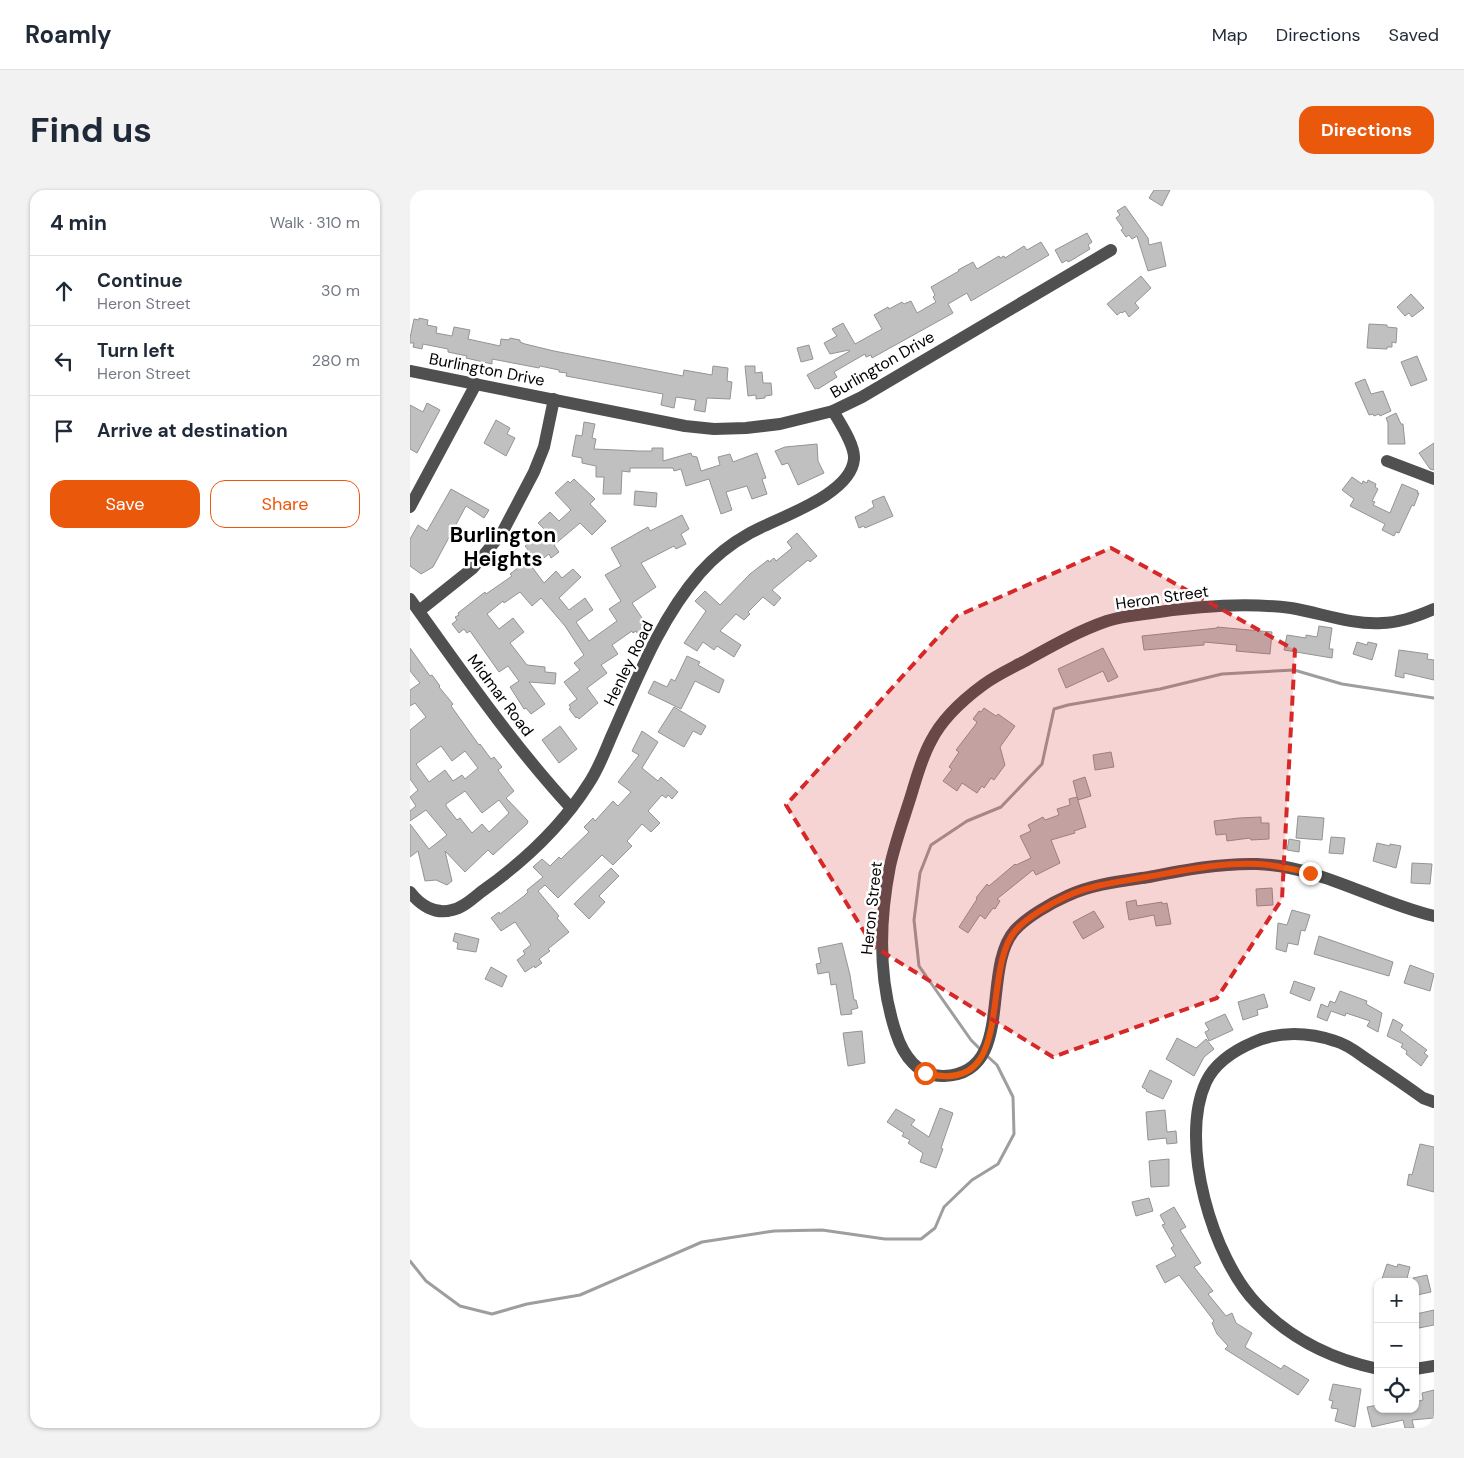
<!DOCTYPE html>
<html lang="en">
<head>
<meta charset="utf-8">
<style>
  :root { --surface:#fff; --page:#f2f2f3; --text:#1f2937; --muted:#747a83; --line:#e0e1e3; --accent:#ea580c }
  body { margin:0; font-family:"DM Sans",sans-serif; background:var(--page); color:var(--text) }
  .controls { position:absolute; right:15px; bottom:15px; display:grid; overflow:hidden; border-radius:10px; box-shadow:0 1px 4px #0004 }
  .controls button { width:45px; height:45px; display:grid; place-items:center; padding:0; border:0; border-bottom:1px solid var(--line); background:var(--surface); color:var(--text); font:25px sans-serif }
  .stop { position:absolute; width:15px; height:15px; margin:-11px; border:4px solid #ea580c; border-radius:50%; background:#fff }
  .stop.end { background:#ea580c; border-color:#fff; box-shadow:0 1px 5px #0008 }
  .list { margin:0; padding:0; list-style:none }
  h2 { display:flex; justify-content:space-between; align-items:center; height:65px; margin:0; padding:0 20px; font-size:21px }
  h2 small { font-size:16px; font-weight:400; color:var(--muted) }
  .list li { display:grid; grid-template-columns:32px 1fr auto; gap:15px; align-items:center; box-sizing:border-box; height:70px; padding:0 20px; border-top:1px solid var(--line) }
  .list b { display:block; font-size:19px; white-space:nowrap }
  .list p { margin:0; font-size:16px; white-space:nowrap; color:var(--muted) }
  .list em { font-size:16px; font-style:normal; color:var(--muted) }
  .actions { display:flex; gap:10px; padding:15px 20px }
  .actions a { flex:1; padding:11px 0; border:1px solid var(--accent); border-radius:15px; text-align:center; font-size:18px; color:var(--accent) }
  .actions .main { background:var(--accent); color:#fff }
  .icon { flex:none; width:28px; height:28px; fill:none; stroke:currentColor; stroke-width:2; stroke-linecap:round; stroke-linejoin:round }
  .map { position:relative; flex:none; width:1024px; height:1238px; overflow:hidden; border-radius:15px }
  header { display:flex; align-items:center; gap:30px; box-sizing:border-box; height:70px; padding:0 25px; background:var(--surface); border-bottom:1px solid var(--line) }
  header strong { font-size:24px }
  nav { display:flex; gap:28px; margin-inline-start:auto; font-size:18px }
  .intro { display:flex; align-items:center; justify-content:space-between; box-sizing:border-box; height:120px; padding:0 30px }
  h1 { margin:0; font-size:35px }
  .button { padding:12px 22px; border-radius:15px; background:var(--accent); color:#fff; font-size:18px; font-weight:700 }
  main { display:flex; gap:30px; padding:0 30px }
  aside { flex:1; background:var(--surface); border-radius:15px; box-shadow:0 1px 4px #0004 }
  .map>svg:first-child { display:block }
</style>
</head>
<body>
<header>
<strong>Roamly</strong>
<nav><a>Map</a><a>Directions</a><a>Saved</a></nav>
</header>
<div class="intro"><h1>Find us</h1><a class="button">Directions</a></div>
<main>
<aside>
<h2>4 min<small>Walk · 310 m</small></h2>
<ul class="list">
<li><svg class="icon" aria-label="ahead" viewBox="0 0 24 24"><path d="M12 20V5M6 11l6-6 6 6"/></svg><div><b>Continue</b><p>Heron Street</p></div><em>30 m</em></li>
<li><svg class="icon" aria-label="left" viewBox="0 0 24 24"><path d="M17 20v-9H6M10 6l-5 5 5 5"/></svg><div><b>Turn left</b><p>Heron Street</p></div><em>280 m</em></li>
<li><svg class="icon" aria-label="arrive" viewBox="0 0 24 24"><path d="M6 21V4h12l-3 4 3 4H6"/></svg><div><b>Arrive at destination</b></div></li>
</ul>
<div class="actions"><a class="main">Save</a><a>Share</a></div>
</aside>
<div class="map">
<svg width="1024" height="1238" viewBox="0 0 1024 1238">
  <rect width="100%" height="100%" fill="#fff"/>
  <g fill="none" stroke-linecap="round" stroke-linejoin="round">
    <g stroke="#9e9e9e" stroke-width="3">
      <polyline points="571,860 561,850 509,776 504,730 510,683 521,655 557,631 591,617 632,574 644,519 658,515 750,499 812,484 884,480 932,494 1024,508"/>
      <polyline points="0,1071 16,1091 50,1116 82,1124 117,1114 170,1105 292,1052 364,1041 412,1040 475,1049 511,1049 525,1038 534,1017 562,990 588,974 604,944 603,907 587,875 575,864"/>
    </g>
  </g>
  <g fill="#c0c0c0" stroke="#949494" fill-rule="evenodd">
    <polygon points="744,0 760,0 752,16 739,8"/>
    <polygon points="715,16 738,48 739,55 751,52 756,76 738,81 727,46 722,49 719,45 716,47 711,40 713,38 706,28 710,25 707,21"/>
    <polygon points="677,43 682,52 678,55 680,59 662,70 658,72 657,70 652,73 645,60"/>
    <polygon points="631,52 639,65 561,111 557,103 538,114 543,123 462,168 461,165 456,167 455,164 436,175 424,182 427,187 408,199 407,198 405,199 397,185 440,161 439,160 420,164 414,153 427,146 422,139 433,133 445,154 472,139 464,125 478,117 479,119 492,112 494,114 501,111 507,123 526,112 523,107 525,105 521,97 549,81 548,80 563,72 567,79 589,66 590,68 594,66 595,68 614,56 617,60"/>
    <polygon points="731,86 741,98 725,113 729,118 719,127 715,121 712,123 711,122 707,125 697,114"/>
    <polygon points="1001,104 1014,118 1002,127 999,123 995,126 987,117"/>
    <polygon points="9,128 18,130 17,135 27,137 26,143 42,146 44,137 60,140 58,149 90,156 91,149 99,150 100,148 110,150 110,152 115,154 144,161 273,186 274,180 302,185 303,176 318,178 317,191 322,192 320,209 297,208 295,222 284,220 286,210 266,207 264,218 251,215 253,204 156,186 157,183 149,182 149,180 130,176 129,178 82,169 82,174 56,168 57,166 38,162 38,159 13,154 12,159 3,157 4,153 0,153 0,148 4,129 9,130"/>
    <polygon points="959,134 977,135 977,137 987,138 986,153 982,152 982,157 977,157 977,159 957,158"/>
    <polygon points="399,155 403,169 391,172 387,158"/>
    <polygon points="1007,166 1017,190 1001,196 991,172"/>
    <polygon points="335,176 345,176 345,183 352,182 353,193 361,193 362,205 355,206 355,208 346,209 346,205 338,206"/>
    <polygon points="955,189 961,204 973,201 981,221 970,226 969,224 964,226 963,224 959,225 945,193"/>
    <polygon points="17,213 30,220 7,263 0,259 0,215 13,222"/>
    <polygon points="986,223 991,234 993,234 995,254 978,254 978,233 976,228"/>
    <polygon points="86,230 100,238 97,244 105,248 96,266 74,253"/>
    <polygon points="174,232 185,234 182,248 186,249 184,259 229,261 242,261 242,258 253,258 253,271 281,263 282,266 287,267 291,281 310,275 308,267 320,264 323,272 347,263 356,288 352,289 357,304 342,309 337,296 316,302 322,320 311,324 299,289 276,296 271,279 264,281 263,278 220,278 220,282 212,281 211,304 193,304 194,287 186,287 186,276 172,273 172,268 162,266 166,245 172,246"/>
    <polygon points="1024,253 1024,280 1020,279 1009,263"/>
    <polygon points="407,254 408,271 414,283 388,295 378,273 372,275 365,261 375,257"/>
    <polygon points="942,287 952,294 953,291 957,293 958,290 966,294 965,297 968,299 962,311 965,312 963,315 980,323 992,294 1008,301 1007,303 1009,303 1004,316 1002,315 989,343 986,342 984,346 972,340 975,334 940,316 944,309 932,300"/>
    <polygon points="164,289 185,309 180,314 196,331 182,345 170,333 144,355 149,362 141,368 139,364 122,377 134,393 146,381 152,388 163,379 171,387 149,408 159,420 175,408 183,420 166,432 179,451 207,431 199,419 211,411 195,385 211,376 201,358 238,337 240,341 272,325 279,339 271,344 276,354 266,359 264,356 231,373 246,397 222,413 236,434 230,448 226,441 223,443 222,441 202,455 208,464 191,475 197,483 177,498 188,513 169,529 167,527 166,528 159,519 161,518 159,515 167,509 154,492 170,480 164,473 174,465 155,436 131,408 122,416 110,402 94,413 93,411 77,424 89,439 103,428 114,442 100,453 117,475 135,477 135,482 146,483 145,494 119,492 135,514 121,524 116,518 114,519 100,497 109,491 98,476 89,482 60,441 57,443 54,439 49,443 42,434 47,430 45,427 49,425 48,423 75,402 76,404 102,386 100,384 123,366 115,356 135,340 128,333 140,322 149,331 161,320 145,303 158,291 160,293"/>
    <polygon points="41,299 79,320 74,328 56,316 23,377 11,384 0,376 0,349 8,335 17,341"/>
    <polygon points="225,301 247,303 246,317 224,315"/>
    <polygon points="474,306 483,326 455,338 454,336 449,338 445,327 458,321 458,320 464,317 462,311"/>
    <polygon points="387,343 407,366 400,372 398,370 362,400 371,408 364,416 353,407 338,422 340,424 334,430 326,424 310,441 331,455 324,467 307,456 304,460 293,452 287,461 274,453 296,421 285,411 295,401 310,415 340,384 358,370 359,372 364,368 366,371 382,358 377,352"/>
    <polygon points="909,436 922,438 919,459 923,459 922,468 874,460 877,445 896,448 896,445 907,447"/>
    <polygon points="807,437 862,442 860,464 826,461 827,455 794,452 794,455 734,460 732,446 807,438"/>
    <polygon points="947,452 957,455 958,452 967,454 962,470 943,464"/>
    <path d="M0,458L20,486L22,485L30,496L29,497L43,514L41,516L69,555L70,554L81,569L84,567L92,577L88,580L104,601L96,608L118,631L117,634L83,665L78,660L55,682L35,661L42,691L37,695L26,690L15,691L8,661L0,667V634L19,659L37,645L16,620L0,631V621L6,616L0,607L8,600L0,589V540L16,527L5,513L0,516V500L10,493L0,481ZM31,556L42,571L55,561L68,578L55,589L52,585L43,591L35,580L19,592L6,574ZM55,601L72,623L89,610L99,623L79,642L72,634L62,643L50,628L47,630L36,616V614Z"/>
    <polygon points="693,458 708,487 698,492 693,481 656,498 648,479"/>
    <polygon points="989,460 1018,464 1017,469 1024,470 1024,490 994,483 994,488 985,486"/>
    <polygon points="277,466 290,472 288,475 314,490 309,503 285,491 271,519 238,503 244,491 257,497 261,489 265,491"/>
    <polygon points="264,517 296,536 291,545 283,541 274,557 248,542"/>
    <polygon points="574,518 586,526 588,524 605,536 590,557 595,575 584,590 581,588 574,598 572,596 567,603 552,593 547,601 533,591 542,579 539,577 549,562 546,560 566,534 567,532 563,529 569,521 571,522"/>
    <polygon points="150,536 167,559 149,573 132,550"/>
    <polygon points="232,541 248,552 232,578 248,591 251,587 268,602 262,609 258,605 256,608 252,605 238,621 250,633 241,642 232,634 217,651 222,656 203,675 192,665 148,708 135,695 128,701 149,726 147,728 159,742 138,759 140,761 129,769 132,773 125,778 124,776 115,782 107,770 115,764 113,761 121,755 105,732 91,741 81,728 89,722 90,724 114,706 118,702 117,700 133,687 123,677 132,669 140,676 149,667 151,669 179,642 174,637 183,628 185,631 203,611 208,616 221,602 208,592 229,565 222,561"/>
    <polygon points="701,562 704,577 685,580 683,565"/>
    <polygon points="675,587 681,606 668,610 663,591"/>
    <polygon points="667,607 676,637 664,641 665,643 641,650 650,673 626,685 623,680 587,709 590,711 585,719 583,718 575,729 570,725 558,743 549,737 567,709 566,708 577,694 579,696 605,674 606,675 621,668 610,646 621,641 618,635 633,627 635,630 649,625 647,619 660,615 659,609"/>
    <polygon points="888,626 914,628 912,650 886,648"/>
    <polygon points="851,627 851,633 859,633 859,649 841,650 840,648 817,651 816,644 806,645 804,631 829,628"/>
    <polygon points="921,647 935,648 933,664 919,663"/>
    <polygon points="879,649 890,651 889,662 877,660"/>
    <polygon points="967,653 980,656 980,654 991,656 986,678 963,671"/>
    <polygon points="1002,673 1022,674 1020,694 1001,693"/>
    <polygon points="201,678 209,686 189,706 195,712 179,729 164,714"/>
    <polygon points="862,698 863,715 847,716 846,699"/>
    <polygon points="726,710 727,716 752,712 752,714 757,713 761,734 746,736 744,725 719,730 716,712"/>
    <polygon points="882,720 900,725 895,741 891,740 888,755 878,753 876,762 866,759 868,733 877,735"/>
    <polygon points="684,721 694,737 673,749 663,732"/>
    <polygon points="45,743 69,749 66,762 47,759 48,753 43,751"/>
    <polygon points="909,746 983,772 979,786 904,764"/>
    <polygon points="432,753 440,785 444,810 446,810 448,818 441,820 442,824 431,825 426,794 421,795 419,782 408,784 406,774 411,773 408,758"/>
    <polygon points="1000,775 1024,784 1020,801 994,793"/>
    <polygon points="81,777 97,786 92,797 75,789"/>
    <polygon points="884,791 905,798 900,811 880,803"/>
    <polygon points="930,801 957,811 956,814 972,823 968,842 957,836 960,831 936,823 935,826 921,821 917,831 907,827 911,814 918,817 920,811 925,813"/>
    <polygon points="854,804 858,817 847,820 848,825 833,830 828,812"/>
    <polygon points="815,824 823,840 799,851 795,842 799,840 795,833"/>
    <polygon points="983,829 993,835 990,840 1017,860 1014,863 1018,866 1011,876 996,864 997,861 991,857 993,854 977,846"/>
    <polygon points="452,841 455,873 438,876 433,843"/>
    <polygon points="767,848 786,858 796,849 804,859 794,867 784,886 756,869"/>
    <polygon points="740,880 762,891 753,909 736,901 737,900 732,897"/>
    <polygon points="530,918 543,923 531,958 533,959 526,978 510,972 513,963 498,953 500,950 492,946 494,943 477,932 486,919 505,930 501,935 519,947"/>
    <polygon points="755,920 757,942 766,941 767,953 757,954 756,948 738,950 736,922"/>
    <polygon points="1010,954 1024,957 1024,1002 997,995 999,984 1002,985"/>
    <polygon points="759,969 759,996 741,997 739,971"/>
    <polygon points="739,1008 743,1021 726,1026 722,1012"/>
    <polygon points="764,1017 776,1037 770,1040 791,1073 784,1077 803,1101 798,1104 816,1126 822,1123 826,1133 842,1143 835,1157 871,1179 874,1175 899,1190 888,1205 815,1159 818,1156 807,1144 802,1133 804,1131 769,1085 755,1093 746,1076 766,1066 761,1058 764,1056 752,1035 755,1034 750,1025"/>
    <polygon points="977,1074 987,1077 988,1074 1000,1077 996,1092 971,1092"/>
    <polygon points="1017,1085 1021,1102 1007,1105 1005,1092 1003,1088"/>
    <polygon points="1024,1120 1024,1135 1009,1138 1006,1124"/>
    <polygon points="923,1194 951,1199 945,1237 925,1231 928,1219 921,1218 923,1211 919,1210"/>
    <polygon points="1024,1200 1024,1228 1002,1230 1004,1238 995,1238 993,1230 962,1237 957,1217 968,1215 968,1219 1005,1219 1005,1212 1013,1210 1012,1203"/>
  </g>
  <g fill="none" stroke-linecap="round" stroke-linejoin="round">
    <g stroke="#505050" stroke-width="12">
      <polyline points="0,181 275,236 304,239 336,238 370,234 423,221 452,207 701,60"/>
      <polyline points="977,271 1024,289"/>
      <polyline points="0,317 66,194"/>
      <path d="M0,409C51,480 102,554 161,618"/>
      <path d="M1024,419C1008,426 989,433 972,433C942,435 911,423 881,418C834,412 788,416 742,423C727,425 711,426 697,431C668,441 640,457 613,472C600,479 585,486 573,495C554,509 532,529 521,551C511,569 506,590 500,609C493,631 485,653 480,676C469,732 468,789 486,843C493,865 508,887 534,886C606,884 570,779 605,740C617,727 641,713 657,706C682,694 712,691 739,687C774,680 811,673 847,674C910,676 964,712 1024,726"/>
      <polyline points="9,421 63,378 92,343 124,282 134,257 144,209"/>
      <path d="M0,702C10,715 25,725 42,720C53,718 62,709 71,702C112,673 152,636 179,593C189,578 195,561 202,545C227,489 250,429 290,383C304,367 322,353 340,343C369,327 441,305 444,269C445,255 430,233 423,221"/>
      <path d="M968,1179C921,1169 880,1149 847,1114C803,1069 768,952 796,892C805,873 825,860 844,852C869,841 899,842 925,851C937,854 948,863 958,870C976,882 995,895 1013,908L1024,912"/>
      <polyline points="1005,1179 1024,1176"/>
    </g>
  </g>
  <g fill="none" stroke-linecap="round" stroke-linejoin="round">
    <path stroke="#ea580c" stroke-width="6" d="M515,883C607,908 570,783 605,741C616,728 640,714 655,707C679,695 709,692 736,687C772,681 811,672 848,674C866,675 883,679 900,683"/>
  </g>
  <path fill="#d62828" fill-opacity="0.2" stroke="#d62828" stroke-width="4" stroke-dasharray="10 6" stroke-linejoin="round" d="M701,358L885,460L872,709L807,808L643,867L463,756L376,615L547,426Z"/>
  <g text-anchor="middle" stroke-width="5" stroke-linejoin="round" paint-order="stroke">
    <g font-size="16" fill="#000" stroke="#fff">
      <text transform="translate(472 174) rotate(-30)" y="6">Burlington Drive</text>
      <text transform="translate(77 179) rotate(11)" y="6">Burlington Drive</text>
      <text transform="translate(752 407) rotate(-8)" y="6">Heron Street</text>
      <text transform="translate(218 473) rotate(-64)" y="6">Henley Road</text>
      <text transform="translate(91 505) rotate(53)" y="6">Midmar Road</text>
      <text transform="translate(461 718) rotate(-84)" y="6">Heron Street</text>
    </g>
    <g font-size="21" font-weight="bold" fill="#000" stroke="#fff">
      <text x="93" y="352">Burlington<tspan x="93" dy="24">Heights</tspan></text>
    </g>
  </g>
</svg>
<div class="controls">
<button>+</button>
<button>−</button>
<button><svg class="icon" aria-label="locate" viewBox="0 0 24 24"><circle cx="12" cy="12" r="6"/><path d="M12 2v4M12 18v4M2 12h4M18 12h4"/></svg></button>
</div>
<div class="stop" style="left:515px;top:883px"></div>
<div class="stop end" style="left:900px;top:683px"></div>
</div>
</main>
</body>
</html>
